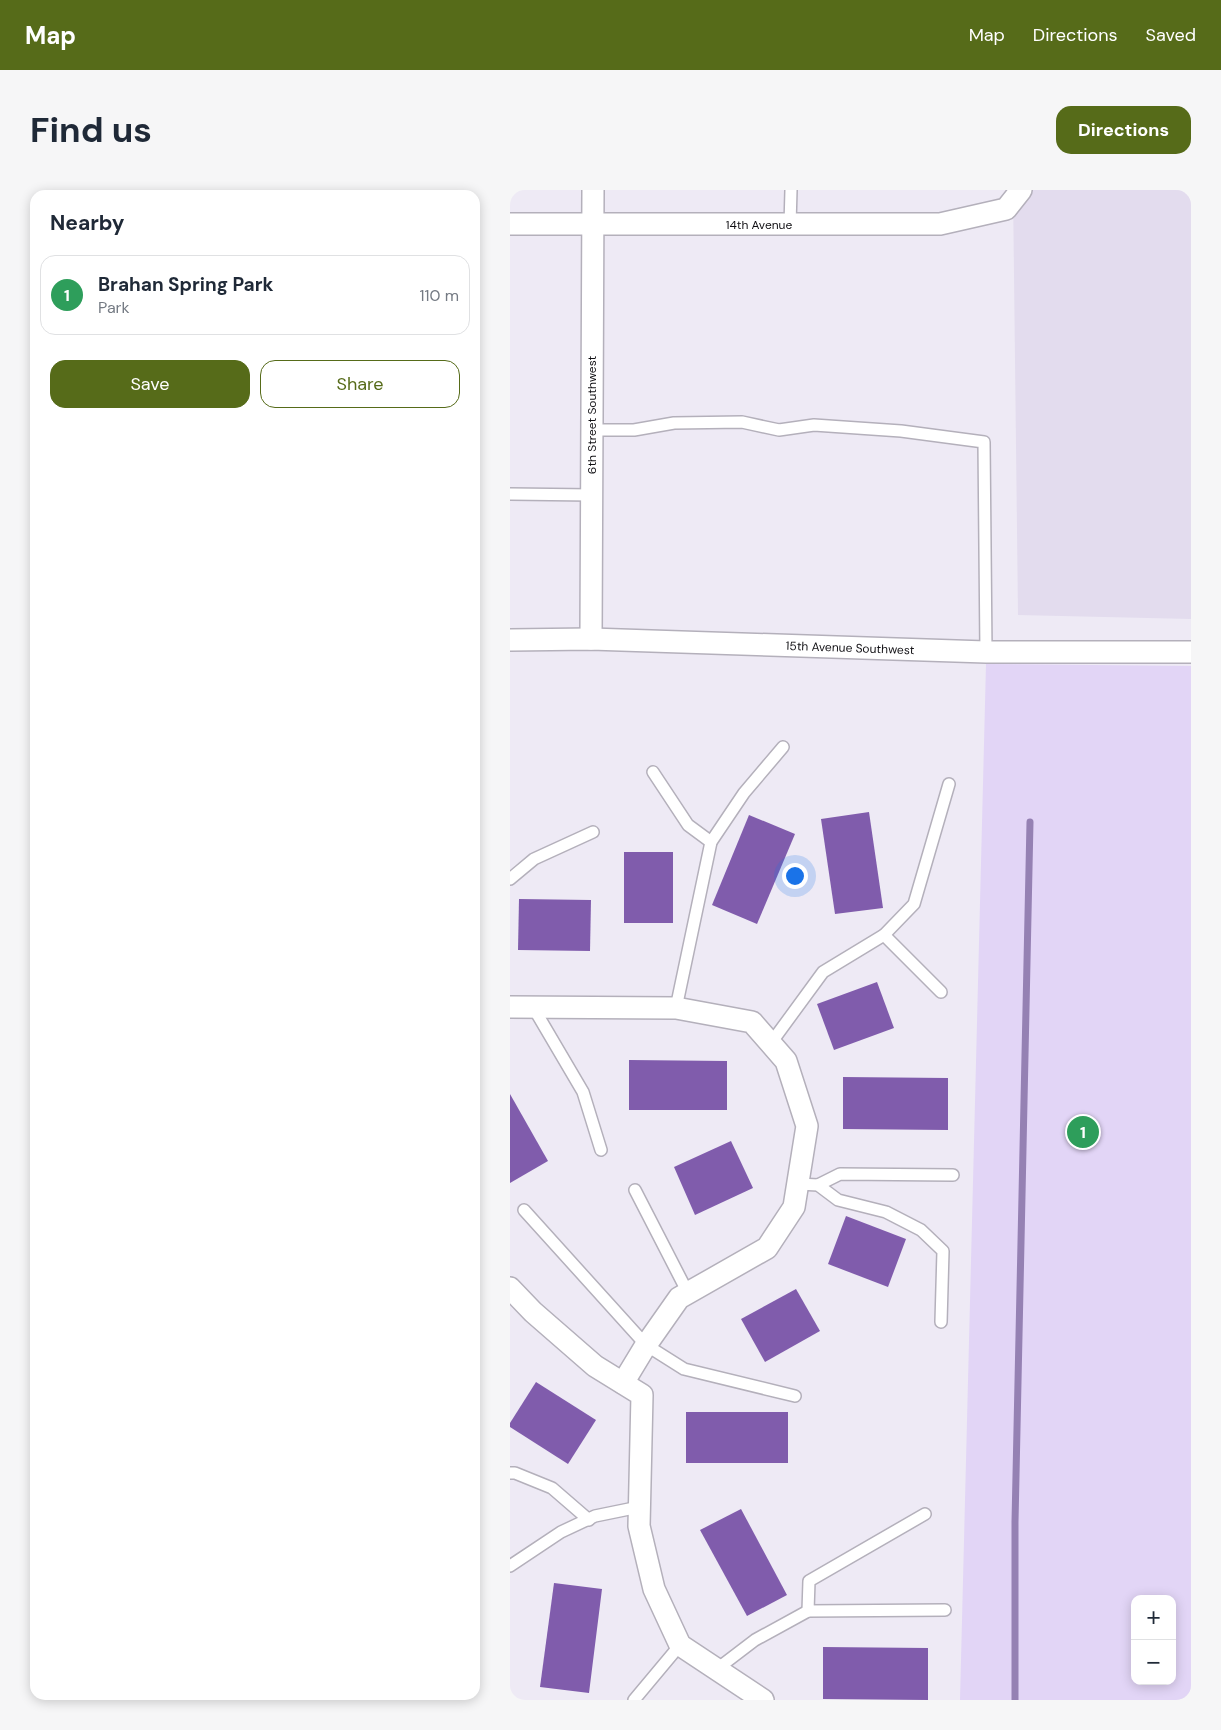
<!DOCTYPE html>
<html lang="en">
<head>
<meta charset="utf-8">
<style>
  :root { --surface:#fff; --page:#f6f6f7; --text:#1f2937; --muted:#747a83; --line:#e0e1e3; --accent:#566b19 }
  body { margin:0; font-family:"DM Sans",sans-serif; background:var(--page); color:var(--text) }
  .controls { position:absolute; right:15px; bottom:15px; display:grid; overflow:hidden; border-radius:10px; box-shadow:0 2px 12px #0003 }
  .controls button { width:45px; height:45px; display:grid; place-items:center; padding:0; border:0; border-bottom:1px solid var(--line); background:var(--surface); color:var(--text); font:25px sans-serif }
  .you { position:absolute; left:284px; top:685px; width:18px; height:18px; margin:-12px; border:4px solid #fff; border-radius:50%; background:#1a73e8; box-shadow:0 0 0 8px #1a73e833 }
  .badge { display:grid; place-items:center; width:32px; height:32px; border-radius:50%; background:var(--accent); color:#fff; font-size:16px; font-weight:700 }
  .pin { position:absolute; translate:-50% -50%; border:2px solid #fff; box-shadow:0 1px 5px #0006 }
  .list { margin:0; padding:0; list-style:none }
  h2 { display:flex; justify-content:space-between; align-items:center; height:65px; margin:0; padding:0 20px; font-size:21px }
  h2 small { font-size:16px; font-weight:400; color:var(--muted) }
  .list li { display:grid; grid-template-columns:32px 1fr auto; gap:15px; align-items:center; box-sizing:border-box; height:80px; margin:0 10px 10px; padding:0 10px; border:1px solid var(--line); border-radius:15px }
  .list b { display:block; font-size:19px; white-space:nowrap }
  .list p { margin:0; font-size:16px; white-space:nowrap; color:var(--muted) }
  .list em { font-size:16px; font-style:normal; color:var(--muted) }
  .actions { display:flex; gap:10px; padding:15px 20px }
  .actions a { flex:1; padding:11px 0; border:1px solid var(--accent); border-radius:15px; text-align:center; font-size:18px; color:var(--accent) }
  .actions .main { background:var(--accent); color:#fff }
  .map { position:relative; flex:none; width:681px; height:1510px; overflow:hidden; border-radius:15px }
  header { display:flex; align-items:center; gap:30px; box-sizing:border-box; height:70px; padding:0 25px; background:var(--accent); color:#fff }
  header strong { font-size:24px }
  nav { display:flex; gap:28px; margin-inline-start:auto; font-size:18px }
  .intro { display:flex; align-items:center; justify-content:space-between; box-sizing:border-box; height:120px; padding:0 30px }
  h1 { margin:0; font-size:35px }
  .button { padding:12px 22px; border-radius:15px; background:var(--accent); color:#fff; font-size:18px; font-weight:700 }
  main { display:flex; gap:30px; padding:0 30px }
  aside { flex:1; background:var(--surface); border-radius:15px; box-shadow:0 2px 12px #0003 }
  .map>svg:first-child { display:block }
</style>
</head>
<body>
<header>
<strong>Map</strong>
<nav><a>Map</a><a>Directions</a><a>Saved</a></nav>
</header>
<div class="intro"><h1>Find us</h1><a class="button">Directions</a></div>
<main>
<aside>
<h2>Nearby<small></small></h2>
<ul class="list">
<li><span class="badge" style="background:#2e9e5b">1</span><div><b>Brahan Spring Park</b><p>Park</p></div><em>110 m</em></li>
</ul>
<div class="actions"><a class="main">Save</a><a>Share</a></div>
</aside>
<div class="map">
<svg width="681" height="1510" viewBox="0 0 681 1510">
  <rect width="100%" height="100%" fill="#eeeaf5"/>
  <polygon fill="#e3dcee" points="503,0 681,0 681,429 508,425"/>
  <path fill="#e2d5f6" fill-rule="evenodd" d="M476,474L681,476V1510H450ZM625,1409H662V1491H625Z"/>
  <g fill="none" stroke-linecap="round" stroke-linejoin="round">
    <polyline stroke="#9581b3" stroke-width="7" points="505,1510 505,1332 520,632"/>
  </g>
  <g fill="#805cac">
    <polygon points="359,622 373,718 325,724 311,629"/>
    <polygon points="239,625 285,644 247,734 202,715"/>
    <rect x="114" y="662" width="49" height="71"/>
    <polygon points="9,709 81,710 80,761 8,760"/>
    <polygon points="367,792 384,838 324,860 307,814"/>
    <polygon points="119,870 217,871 217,920 119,920"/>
    <polygon points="333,887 438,888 438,940 333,939"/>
    <polygon points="0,904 38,971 0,993"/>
    <polygon points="221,951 243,998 185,1025 164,977"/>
    <polygon points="336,1026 396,1049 378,1097 318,1074"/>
    <polygon points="286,1099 310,1141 255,1172 231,1129"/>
    <polygon points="26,1192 86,1230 58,1274 0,1237 0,1233"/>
    <rect x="176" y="1222" width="102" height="51"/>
    <polygon points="231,1319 277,1405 237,1426 190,1340"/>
    <polygon points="44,1393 92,1399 79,1503 30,1497"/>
    <polygon points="313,1457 418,1458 418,1510 313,1509"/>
  </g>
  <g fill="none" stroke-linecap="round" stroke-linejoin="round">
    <defs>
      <g id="lane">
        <polyline points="280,35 281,0"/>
        <polyline points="82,240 124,240 164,233 232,232 269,240 304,235 391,241 474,252 476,462"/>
        <polyline points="0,304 82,305"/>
        <polyline points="143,582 178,635 201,652"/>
        <polyline points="0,689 24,669 83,642"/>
        <polyline points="374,745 431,802"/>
        <polyline points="23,817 73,902 91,960"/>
        <polyline points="166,818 201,652 234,603 273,557"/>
        <polyline points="261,853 313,782 374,745 404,714 439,594"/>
        <polyline points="289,994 308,995 328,1010 376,1022 411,1040 433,1061 431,1132"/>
        <polyline points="308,995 330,984 443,985"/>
        <polyline points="125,1000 178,1103"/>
        <polyline points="14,1020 136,1155 174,1179 285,1206"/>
        <polyline points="0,1283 5,1283 42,1298 79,1330"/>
        <polyline points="415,1324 299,1391 298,1421 435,1420"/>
        <polyline points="0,1376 51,1342 85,1326 129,1317"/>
        <polyline points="207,1479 245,1450 298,1421"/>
        <polyline points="124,1510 170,1455"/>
      </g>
      <g id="street">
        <polyline points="0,34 430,34 496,19 511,0"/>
        <polyline points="81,449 83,0"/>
        <polyline points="0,450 81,449 476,462 681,462"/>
        <polyline points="0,817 166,818 242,832 276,871 297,936 284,1017 257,1058 169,1108 136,1155 113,1193"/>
        <polyline points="0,1098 23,1122 85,1176 132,1205 129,1336 144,1399 170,1455 253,1510"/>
      </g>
    </defs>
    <use href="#lane" stroke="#b4b0bb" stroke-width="14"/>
    <use href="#street" stroke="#b4b0bb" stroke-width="24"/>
    <use href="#lane" stroke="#fff" stroke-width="11"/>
    <use href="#street" stroke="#fff" stroke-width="21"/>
  </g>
  <g text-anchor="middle" stroke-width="4" stroke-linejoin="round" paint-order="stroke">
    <g font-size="12" fill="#100f13" stroke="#fff">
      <text x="249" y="39">14th Avenue</text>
      <text transform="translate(82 225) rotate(-90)" y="4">6th Street Southwest</text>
      <text transform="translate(340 458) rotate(2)" y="4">15th Avenue Southwest</text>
    </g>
  </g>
</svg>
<div class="controls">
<button>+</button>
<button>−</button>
</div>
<div class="you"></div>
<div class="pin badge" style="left:573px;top:942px;background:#2e9e5b">1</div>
</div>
</main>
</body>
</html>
